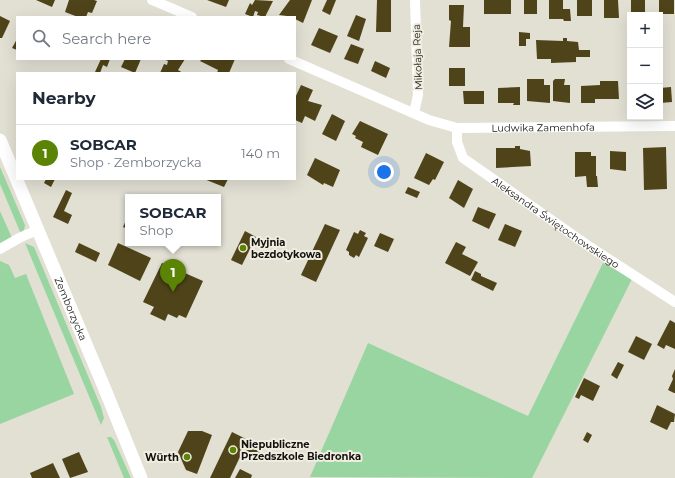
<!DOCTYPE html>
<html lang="en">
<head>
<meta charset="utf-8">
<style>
  :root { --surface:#fff; --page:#f6f6f7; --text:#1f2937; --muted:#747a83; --line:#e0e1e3; --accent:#5b8304 }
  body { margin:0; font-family:Montserrat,sans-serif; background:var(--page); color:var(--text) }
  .controls { position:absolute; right:12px; top:12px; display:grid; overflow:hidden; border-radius:0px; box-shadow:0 4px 16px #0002 }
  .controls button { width:36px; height:36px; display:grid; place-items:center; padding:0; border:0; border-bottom:1px solid var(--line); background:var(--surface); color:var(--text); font:20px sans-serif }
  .you { position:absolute; left:384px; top:172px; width:14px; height:14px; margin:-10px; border:3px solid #fff; border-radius:50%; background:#1a73e8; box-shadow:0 0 0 6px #1a73e833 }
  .badge { display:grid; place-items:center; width:26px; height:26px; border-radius:50%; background:var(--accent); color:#fff; font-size:13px; font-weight:700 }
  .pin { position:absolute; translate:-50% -33px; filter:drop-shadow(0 1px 2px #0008) }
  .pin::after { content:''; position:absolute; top:21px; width:14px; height:12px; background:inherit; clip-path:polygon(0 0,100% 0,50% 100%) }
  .popup { position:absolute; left:125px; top:194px; width:96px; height:52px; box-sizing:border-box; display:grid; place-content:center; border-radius:0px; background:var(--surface); filter:drop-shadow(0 1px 3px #0005); font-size:13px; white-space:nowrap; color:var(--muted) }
  .popup b { font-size:15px; color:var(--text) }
  .popup::after { content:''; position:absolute; left:50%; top:100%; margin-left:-8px; border:8px solid transparent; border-top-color:var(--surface) }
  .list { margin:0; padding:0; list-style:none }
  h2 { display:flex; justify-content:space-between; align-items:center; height:52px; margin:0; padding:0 16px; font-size:17px }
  h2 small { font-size:13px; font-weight:400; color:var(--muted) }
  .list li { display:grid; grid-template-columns:26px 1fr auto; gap:12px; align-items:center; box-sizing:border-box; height:56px; padding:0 16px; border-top:1px solid var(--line) }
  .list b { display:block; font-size:15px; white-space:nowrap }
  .list p { margin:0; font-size:13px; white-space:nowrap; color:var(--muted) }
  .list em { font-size:13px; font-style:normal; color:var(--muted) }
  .icon { flex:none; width:22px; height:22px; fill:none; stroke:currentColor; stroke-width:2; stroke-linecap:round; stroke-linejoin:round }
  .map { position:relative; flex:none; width:675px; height:478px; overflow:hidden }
  .search { position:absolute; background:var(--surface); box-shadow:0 4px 16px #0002; left:16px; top:16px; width:280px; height:44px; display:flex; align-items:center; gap:10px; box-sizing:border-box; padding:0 14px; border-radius:0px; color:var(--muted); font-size:15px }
  .panel { position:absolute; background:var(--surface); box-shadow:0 4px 16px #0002; left:16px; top:72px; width:280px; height:108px; border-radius:0px }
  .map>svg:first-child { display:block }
</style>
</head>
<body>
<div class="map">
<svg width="675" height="478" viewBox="0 0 675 478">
  <rect width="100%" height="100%" fill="#e2dfd3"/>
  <g fill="#98d5a0">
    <polygon points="0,167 25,225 24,230 21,234 0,184"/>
    <polygon points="0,211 12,238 0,244"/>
    <polygon points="25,243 34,247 101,407 104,418 101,425"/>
    <polygon points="0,261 9,265 15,278 26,274 74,394 0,424"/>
    <polygon points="603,263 632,279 532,478 310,477 368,343 528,416"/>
    <polygon points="107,437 111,437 114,440 131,478 124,478"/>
  </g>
  <g fill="#4f4419">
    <polygon points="36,0 55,0 52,7"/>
    <polygon points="69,0 94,0 97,1 92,13 88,12 86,17 78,17 65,12"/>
    <polygon points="207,0 229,0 226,7"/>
    <polygon points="255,0 273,1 265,17 257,15 258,12 255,11 253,17 245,14 250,3 252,5"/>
    <polygon points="290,0 312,0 303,23 295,19 295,17 279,15"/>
    <polygon points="327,0 336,0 330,15 322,11"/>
    <polygon points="377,0 391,0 391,32 376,32"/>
    <rect x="484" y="0" width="27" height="14"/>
    <rect x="524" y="0" width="13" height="14"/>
    <polygon points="549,0 563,0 563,9 570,9 571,21 564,21 563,19 549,19"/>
    <rect x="577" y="0" width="15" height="16"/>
    <polygon points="604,0 618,0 619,18 604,18"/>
    <rect x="631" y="0" width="14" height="15"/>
    <rect x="659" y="0" width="15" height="14"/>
    <polygon points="449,5 464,5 463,27 470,27 470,47 449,47 451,21 449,20"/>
    <polygon points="356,15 366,19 359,41 347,36"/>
    <polygon points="0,16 10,21 2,38 0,38"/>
    <polygon points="319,28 338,36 330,53 311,45"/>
    <polygon points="519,32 530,33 530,39 526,39 526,46 519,46"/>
    <polygon points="563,38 567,38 567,41 578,42 579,50 590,50 590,57 576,57 576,62 551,63 551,59 537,59 536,40 563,41"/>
    <polygon points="17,39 17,50 12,48"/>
    <polygon points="351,44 364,49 358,64 344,59"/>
    <polygon points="101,59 110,59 107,67 103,65 100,73 98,73 95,72"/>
    <polygon points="125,59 141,59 135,73 121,67"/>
    <polygon points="163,59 185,59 178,70 183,73 160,73 164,64 167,65 168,61"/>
    <polygon points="202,59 235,59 229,73 217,73 218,70 200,61"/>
    <polygon points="375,61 390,68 386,78 371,71"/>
    <rect x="449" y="68" width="16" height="18"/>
    <polygon points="527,79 544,79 544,85 550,85 550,103 527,101"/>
    <polygon points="555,79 565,79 564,85 570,85 570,103 553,101 553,81"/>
    <polygon points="600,81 618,81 619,99 595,99 595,103 581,103 581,86 600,85"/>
    <polygon points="301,85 313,90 308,101 322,105 315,121 305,116 302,123 295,120 295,98"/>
    <polygon points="520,87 520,105 513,105 514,103 498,103 498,88"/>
    <polygon points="671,87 672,102 660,103 660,88"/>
    <polygon points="463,91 484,91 484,104 464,104"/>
    <polygon points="332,114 345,121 336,141 322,134"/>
    <polygon points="360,121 388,134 378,155 361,147 363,142 355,138 356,136 352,134"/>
    <polygon points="515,146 520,146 520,149 530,151 531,166 496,168 496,148 515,148"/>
    <polygon points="666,147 667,189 644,190 643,148"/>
    <polygon points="610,151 626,152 626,171 610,169"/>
    <polygon points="575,152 591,152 591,156 596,156 596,176 597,176 598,187 587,187 586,176 575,177"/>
    <polygon points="426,153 444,162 435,180 433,179 429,185 414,178"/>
    <polygon points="315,158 340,170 333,187 324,183 323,185 307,175"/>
    <polygon points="46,179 55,179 51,187 44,183"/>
    <polygon points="204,179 228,179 224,187"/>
    <polygon points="458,180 473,189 464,208 449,198"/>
    <polygon points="408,187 420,192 417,198 405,193"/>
    <polygon points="66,190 72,193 64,211 72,215 68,224 53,217"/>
    <polygon points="478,207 496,214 489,229 472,221"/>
    <polygon points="128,216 128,229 123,227"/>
    <polygon points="325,224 340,230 316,282 301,275"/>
    <polygon points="505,224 522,231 515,247 498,240"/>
    <polygon points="360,230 366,233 364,236 368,238 359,257 356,255 354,258 349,255 349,252 346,250 354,232 358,234"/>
    <polygon points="245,231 256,237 242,265 231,260"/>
    <polygon points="380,233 394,239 388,252 374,246"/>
    <polygon points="456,242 466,247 462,254 478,262 470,276 445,263"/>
    <polygon points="79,243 100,253 96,262 75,252"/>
    <polygon points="118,243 151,258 140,281 108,265"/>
    <polygon points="162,263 203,281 186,318 179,315 177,318 168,314 165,321 150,314 154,307 143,302"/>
    <polygon points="475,271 481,274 481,276 497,283 493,291 471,280"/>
    <polygon points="670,320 675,323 675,349 666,345 664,349 657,345"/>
    <polygon points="636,336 652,344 644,360 628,352"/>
    <polygon points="618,362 624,365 617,379 611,375"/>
    <polygon points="675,369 675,393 674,393 668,390 673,379 672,376"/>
    <polygon points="584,378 600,386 593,401 581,395 579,399 575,397"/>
    <polygon points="657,405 675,414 674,422 671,422 667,430 650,422"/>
    <polygon points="188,431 202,431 212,435 197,474 186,470 178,452"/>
    <polygon points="232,432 248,440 230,478 210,478"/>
    <polygon points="587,432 592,435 588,443 583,440"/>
    <polygon points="248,446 260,452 255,462 243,456"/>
    <polygon points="79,452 88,472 70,478 62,459"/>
    <polygon points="53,463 60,478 32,478 30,473"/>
    <polygon points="240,469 252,475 251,478 235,478"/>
  </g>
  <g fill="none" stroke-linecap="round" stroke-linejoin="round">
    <g stroke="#fff" stroke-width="10">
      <polyline points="152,0 192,17"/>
      <path id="s1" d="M289,59L429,120L457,128L675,126"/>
      <polyline points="414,113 418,95 415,0"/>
      <path id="s2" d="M457,128V142L463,158L590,247L675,302"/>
      <polyline points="0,249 21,237 38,230"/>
    </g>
    <path stroke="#fff" stroke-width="13" id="s3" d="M0,140L104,387L141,478"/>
  </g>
  <g fill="#5b8304" stroke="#efece0" stroke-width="1.5">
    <circle cx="243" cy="248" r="4"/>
    <circle cx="233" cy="450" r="4"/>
    <circle cx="187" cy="457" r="4"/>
  </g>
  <g text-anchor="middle" stroke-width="4" stroke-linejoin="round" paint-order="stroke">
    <g font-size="10" fill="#13120e" stroke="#efece0">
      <text transform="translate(417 57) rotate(-92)" y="4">Mikołaja Reja</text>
      <text dy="4" stroke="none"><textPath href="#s1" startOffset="268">Ludwika Zamenhofa</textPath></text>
      <text dy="4" stroke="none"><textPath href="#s2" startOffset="144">Aleksandra Świętochowskiego</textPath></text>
      <text dy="4" stroke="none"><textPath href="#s3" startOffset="183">Zemborzycka</textPath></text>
    </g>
    <g font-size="10" font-weight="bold" fill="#13120e" stroke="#efece0" text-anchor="start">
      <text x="251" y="246">Myjnia<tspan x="251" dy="12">bezdotykowa</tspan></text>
      <text x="241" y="448">Niepubliczne<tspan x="241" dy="12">Przedszkole Biedronka</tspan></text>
      <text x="179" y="461" text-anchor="end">Würth</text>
    </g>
  </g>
</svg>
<div class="controls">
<button>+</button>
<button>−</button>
<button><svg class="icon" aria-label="layers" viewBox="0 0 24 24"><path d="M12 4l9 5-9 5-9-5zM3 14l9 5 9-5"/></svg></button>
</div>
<div class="you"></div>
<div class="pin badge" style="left:173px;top:292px">1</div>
<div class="popup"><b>SOBCAR</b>Shop</div>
<div class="search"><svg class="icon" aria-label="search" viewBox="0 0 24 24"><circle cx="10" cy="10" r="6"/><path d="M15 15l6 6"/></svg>Search here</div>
<section class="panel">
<h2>Nearby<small></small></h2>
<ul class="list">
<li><span class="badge">1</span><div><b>SOBCAR</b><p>Shop · Zemborzycka</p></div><em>140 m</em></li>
</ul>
</section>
</div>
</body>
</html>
